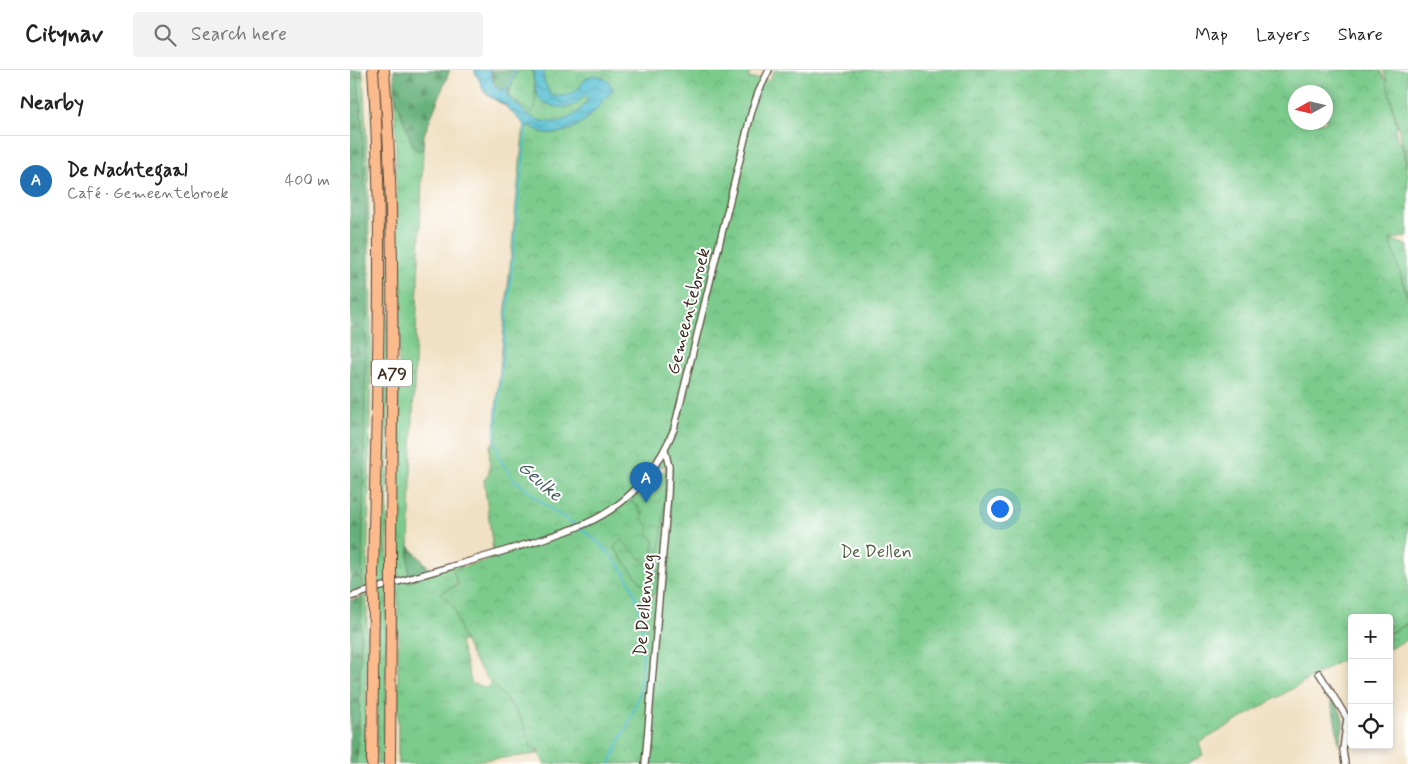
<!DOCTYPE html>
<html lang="en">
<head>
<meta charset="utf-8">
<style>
  :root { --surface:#fff; --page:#f2f2f2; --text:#222; --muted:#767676; --line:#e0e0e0; --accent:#1f6fb2 }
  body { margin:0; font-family:Mynerve,sans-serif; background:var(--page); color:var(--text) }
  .controls { position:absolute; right:15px; bottom:15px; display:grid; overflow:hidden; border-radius:5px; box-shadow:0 2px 8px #0003 }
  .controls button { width:45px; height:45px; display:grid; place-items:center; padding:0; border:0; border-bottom:1px solid var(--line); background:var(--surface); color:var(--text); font:25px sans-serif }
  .compass { position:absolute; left:938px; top:15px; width:45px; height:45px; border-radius:50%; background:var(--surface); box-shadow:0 2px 8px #0003; rotate:262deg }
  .you { position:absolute; left:649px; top:438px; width:18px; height:18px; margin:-12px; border:4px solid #fff; border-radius:50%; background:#1a73e8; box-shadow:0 0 0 8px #1a73e833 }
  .badge { display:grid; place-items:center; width:32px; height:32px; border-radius:50%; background:var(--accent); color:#fff; font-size:16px; font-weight:700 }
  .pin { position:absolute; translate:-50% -41px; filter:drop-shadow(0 1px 2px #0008) }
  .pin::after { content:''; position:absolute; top:26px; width:18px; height:15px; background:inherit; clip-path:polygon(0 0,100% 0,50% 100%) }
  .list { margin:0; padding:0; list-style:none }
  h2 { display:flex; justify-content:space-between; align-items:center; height:65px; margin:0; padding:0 20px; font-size:21px }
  h2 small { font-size:16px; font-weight:400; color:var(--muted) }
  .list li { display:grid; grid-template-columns:32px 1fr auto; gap:15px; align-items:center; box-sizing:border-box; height:90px; padding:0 20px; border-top:1px solid var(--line) }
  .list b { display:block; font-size:19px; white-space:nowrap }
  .list p { margin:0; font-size:16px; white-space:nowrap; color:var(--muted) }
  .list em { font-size:16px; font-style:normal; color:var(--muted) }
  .icon { flex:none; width:28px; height:28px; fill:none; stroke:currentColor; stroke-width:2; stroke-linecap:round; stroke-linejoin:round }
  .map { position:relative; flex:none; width:1058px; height:694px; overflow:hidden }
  header { display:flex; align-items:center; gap:30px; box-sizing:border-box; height:70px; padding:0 25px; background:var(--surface); border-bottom:1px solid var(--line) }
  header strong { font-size:24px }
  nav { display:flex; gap:28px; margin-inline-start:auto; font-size:18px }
  .search { width:350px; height:45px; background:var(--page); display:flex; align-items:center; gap:12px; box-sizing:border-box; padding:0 18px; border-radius:5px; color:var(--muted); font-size:19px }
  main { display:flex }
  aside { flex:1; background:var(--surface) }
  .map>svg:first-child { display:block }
</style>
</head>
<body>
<header>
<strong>Citynav</strong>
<div class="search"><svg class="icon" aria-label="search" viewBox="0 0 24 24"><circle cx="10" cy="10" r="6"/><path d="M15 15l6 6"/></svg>Search here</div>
<nav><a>Map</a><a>Layers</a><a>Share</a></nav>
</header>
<main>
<aside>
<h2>Nearby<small></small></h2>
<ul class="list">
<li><span class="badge">A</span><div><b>De Nachtegaal</b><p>Café · Gemeentebroek</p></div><em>400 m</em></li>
</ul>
</aside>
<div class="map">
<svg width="1058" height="694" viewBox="0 0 1058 694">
  <defs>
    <pattern id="grass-tufts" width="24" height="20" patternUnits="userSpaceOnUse" patternTransform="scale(1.25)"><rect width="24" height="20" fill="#7bcb8c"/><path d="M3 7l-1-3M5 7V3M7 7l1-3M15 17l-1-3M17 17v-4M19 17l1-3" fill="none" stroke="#6bae78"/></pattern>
    <pattern id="forest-firs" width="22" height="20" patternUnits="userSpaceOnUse" patternTransform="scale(1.25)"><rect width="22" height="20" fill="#64af78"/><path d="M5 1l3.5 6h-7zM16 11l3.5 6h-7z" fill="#548f62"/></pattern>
    <pattern id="park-crowns" width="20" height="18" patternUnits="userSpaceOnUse" patternTransform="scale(1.25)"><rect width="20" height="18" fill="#7bcb8c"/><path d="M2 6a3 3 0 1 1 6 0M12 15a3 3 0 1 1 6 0" fill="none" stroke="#6bae78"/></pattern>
    <pattern id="water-waves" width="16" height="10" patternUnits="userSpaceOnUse" patternTransform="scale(1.25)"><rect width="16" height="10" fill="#53bdd0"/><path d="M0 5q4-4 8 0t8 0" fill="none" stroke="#469aa8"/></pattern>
  </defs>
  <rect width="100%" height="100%" fill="#fff"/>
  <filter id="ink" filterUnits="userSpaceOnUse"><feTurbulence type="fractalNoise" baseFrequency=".02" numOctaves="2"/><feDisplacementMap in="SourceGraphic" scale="10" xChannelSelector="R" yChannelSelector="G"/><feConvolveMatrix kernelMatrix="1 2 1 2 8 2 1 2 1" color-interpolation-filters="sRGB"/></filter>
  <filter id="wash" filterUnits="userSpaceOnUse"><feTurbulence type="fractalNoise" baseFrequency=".0096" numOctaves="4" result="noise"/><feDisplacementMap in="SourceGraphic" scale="20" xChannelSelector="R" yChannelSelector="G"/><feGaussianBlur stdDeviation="1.12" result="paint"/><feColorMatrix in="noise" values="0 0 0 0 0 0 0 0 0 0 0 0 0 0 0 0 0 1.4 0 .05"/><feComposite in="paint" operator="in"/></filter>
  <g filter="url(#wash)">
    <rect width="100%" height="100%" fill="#f1e1c4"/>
    <g fill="url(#grass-tufts)" stroke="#5b7a55">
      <polygon points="168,0 183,0 183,8 189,27 189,51 158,27 163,10"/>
      <polygon points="1034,0 1058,0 1058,96 1035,6"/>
      <polygon points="31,5 39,204 36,694 27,694 27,6"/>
      <path d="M8,6H13L18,96L21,271L17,518L12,520C13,450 14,380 15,310C17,209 19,107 8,6Z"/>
      <polygon points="45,25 63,77 66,79 73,80 62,373 58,513 81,500 112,491 107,513 99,521 117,570 110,572 122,615 125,614 136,618 141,613 157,626 182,668 189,684 97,694 48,694 48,325 49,264"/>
      <polygon points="1038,168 1058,176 1058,227"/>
      <polygon points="299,399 316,402 316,446 310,525 298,524 279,509 248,445"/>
      <polygon points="17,525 16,694 6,694 9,660 12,527"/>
      <polygon points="1058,553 1058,569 1039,579 1039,564"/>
    </g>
    <g fill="url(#forest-firs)" stroke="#506c4b">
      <polygon points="0,0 12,0 13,6 8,7 14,80 17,168 17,230 12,520 0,523"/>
      <polygon points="44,0 100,0 74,65 73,80 66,79 63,77 45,25"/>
      <polygon points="140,0 168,0 163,10 158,27 156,24 157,19 149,20 144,14"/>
      <polygon points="59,476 81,500 58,513"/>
      <polygon points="12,527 9,660 6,694 0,694 0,530"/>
      <path d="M979,625L981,626C996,649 995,649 989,676L984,645Z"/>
    </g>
    <path fill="url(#park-crowns)" stroke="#5b7a55" fill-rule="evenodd" d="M125,0H141L144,12L147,19L182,43L184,41L186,35L183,0H399V9H414L419,11L424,0H1031L1034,9L1036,8L1047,57L1045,59L1048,73L1051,72L1058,102V167L1040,169L1058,231V553L1039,563V548H1002V584L849,673L853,685L838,694H194L188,679H182L172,651L164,639L159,632L136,607L122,587L111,563L104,538L97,529L90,523L108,515L103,500L144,488L134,410L139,404L140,376L145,370L146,340L174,53L155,36L137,25L134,22L129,5ZM946,22H976V52H946ZM310,396H314L316,399L315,428L306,530L280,499L264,477L271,470L302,499L304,471L298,463L299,456L292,449L293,442L289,441V437L281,432L304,406Z"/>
    <path fill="url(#water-waves)" stroke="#477477" d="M124,0H140C142,8 143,15 149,20L157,19C155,29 164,30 170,37C188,60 225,56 238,28L235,25C233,27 232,29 230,31C220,41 198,39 189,28C185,22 183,7 183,0H194V11L201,25C212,28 223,25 230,16C232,13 235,9 238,7C247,1 262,11 263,20C259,26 254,29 250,35C237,51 218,66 196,63C191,63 183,57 178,55V57H174V55L155,35L141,27L132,19C132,13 126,6 124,0Z"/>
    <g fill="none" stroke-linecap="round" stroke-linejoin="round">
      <g stroke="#53bdd0" stroke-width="2">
        <polyline points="155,21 166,0"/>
        <path d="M176,55C175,71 174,87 172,102C169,118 166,132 167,148L150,312L145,365L146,374L151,391L164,409L198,437L226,455"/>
        <path d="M230,458C280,494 298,534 292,596C291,609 290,622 286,634C279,655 267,673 260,694"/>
      </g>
    </g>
  </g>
  <g filter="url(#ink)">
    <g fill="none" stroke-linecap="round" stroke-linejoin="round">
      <defs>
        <g id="minor">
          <path d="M0,527C54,509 109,495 164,478C198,467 233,459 262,439C291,419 311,391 324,359L402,40L408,23L419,0"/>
          <polyline points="969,603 997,648 993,680 995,694"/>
          <polyline points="295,694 318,424 319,397 315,380"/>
        </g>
        <g id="motorway">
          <path d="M23,0C35,169 26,339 23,508"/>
          <path d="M34,0C47,168 41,336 41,504"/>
          <polyline points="22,694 24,531"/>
          <polyline points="40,694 41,528"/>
        </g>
      </defs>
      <use href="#minor" stroke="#564537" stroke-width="8"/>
      <use href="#motorway" stroke="#564537" stroke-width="12"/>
      <use href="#minor" stroke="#fff" stroke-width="5.5"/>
      <use href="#motorway" stroke="#fbbb8d" stroke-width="10"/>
      <defs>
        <g id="motorway-bridge">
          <polyline points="23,508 24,531"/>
          <polyline points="41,528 41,504"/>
        </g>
      </defs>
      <use href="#motorway-bridge" stroke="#564537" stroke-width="12" stroke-linecap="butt"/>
      <use href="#motorway-bridge" stroke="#fbbb8d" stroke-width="10"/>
    </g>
  </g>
  <g text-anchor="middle" stroke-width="4" stroke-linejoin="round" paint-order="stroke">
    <rect fill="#fff" stroke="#766a62" stroke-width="1" x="22" y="289.5" width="40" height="27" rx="4"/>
    <g font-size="16" font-weight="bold" fill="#3b2a1e">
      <text x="42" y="309">A79</text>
    </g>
    <g font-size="18" fill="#3b2a1e" stroke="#fff">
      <text transform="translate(338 241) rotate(-76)" y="6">Gemeentebroek</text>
      <text transform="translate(294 535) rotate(-85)" y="6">De Dellenweg</text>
    </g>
    <g font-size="18" fill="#516244" stroke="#fff">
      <text x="526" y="487">De Dellen</text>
    </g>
    <g font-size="19" font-style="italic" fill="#435d5c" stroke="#fff">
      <text transform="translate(191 410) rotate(41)" y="7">Geulke</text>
    </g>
  </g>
</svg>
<div class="controls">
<button>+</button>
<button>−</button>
<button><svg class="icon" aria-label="locate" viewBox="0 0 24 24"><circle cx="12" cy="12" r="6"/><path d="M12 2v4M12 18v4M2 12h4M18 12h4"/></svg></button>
</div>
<svg class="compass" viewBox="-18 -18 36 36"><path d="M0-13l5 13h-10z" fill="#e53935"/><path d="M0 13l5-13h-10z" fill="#767676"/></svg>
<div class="you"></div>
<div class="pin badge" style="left:296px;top:433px">A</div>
</div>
</main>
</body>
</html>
